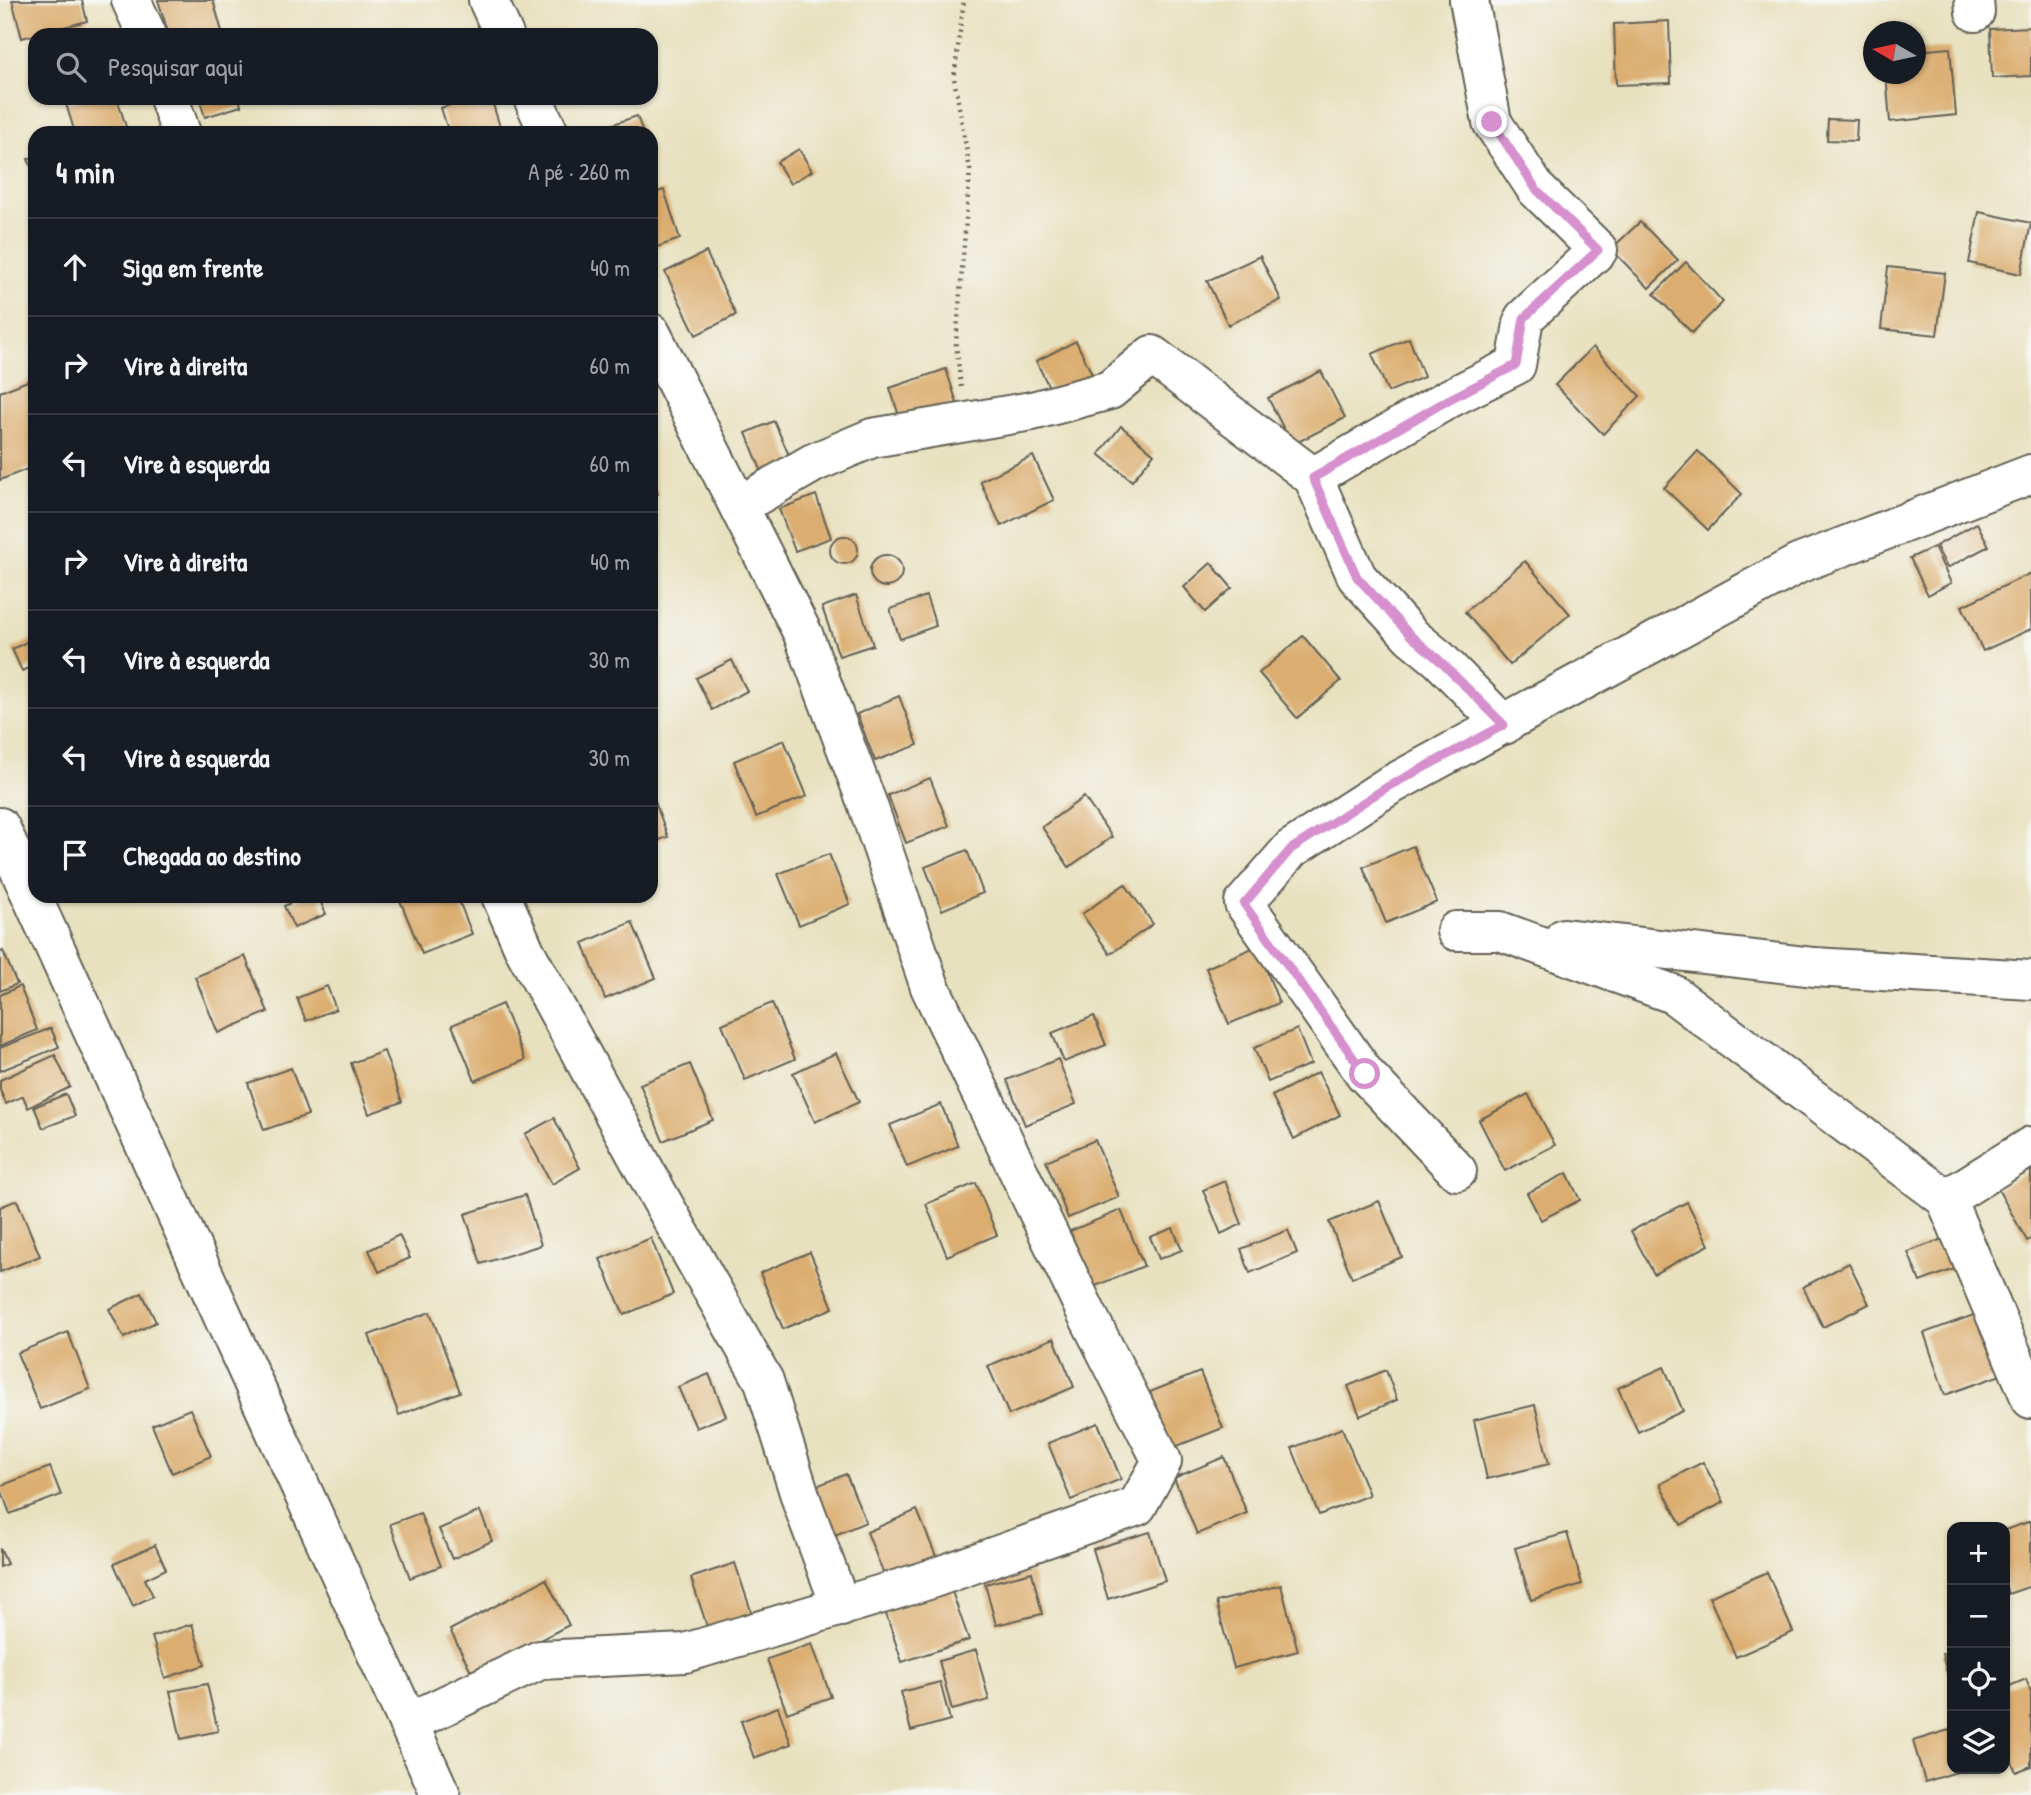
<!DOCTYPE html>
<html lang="pt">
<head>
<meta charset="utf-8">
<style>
  :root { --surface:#171b24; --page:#242831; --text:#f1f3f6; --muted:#9ea1a6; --line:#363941 }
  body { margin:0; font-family:"Patrick Hand",sans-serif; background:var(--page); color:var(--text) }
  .controls { position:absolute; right:21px; bottom:21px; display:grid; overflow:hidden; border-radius:14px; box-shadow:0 2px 5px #0004 }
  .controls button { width:63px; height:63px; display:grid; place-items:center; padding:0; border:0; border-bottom:2px solid var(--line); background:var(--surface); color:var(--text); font:35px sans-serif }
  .compass { position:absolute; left:1863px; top:21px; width:63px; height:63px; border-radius:50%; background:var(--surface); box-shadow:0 2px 5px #0004; rotate:279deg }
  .stop { position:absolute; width:21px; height:21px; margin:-16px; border:5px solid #d690ce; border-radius:50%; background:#fff }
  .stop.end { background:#d690ce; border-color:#fff; box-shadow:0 2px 7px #0008 }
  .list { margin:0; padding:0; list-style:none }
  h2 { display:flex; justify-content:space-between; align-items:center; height:91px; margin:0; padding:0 28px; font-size:30px }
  h2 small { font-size:23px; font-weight:400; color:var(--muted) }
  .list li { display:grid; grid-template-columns:46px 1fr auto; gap:21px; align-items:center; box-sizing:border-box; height:98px; padding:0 28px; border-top:2px solid var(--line) }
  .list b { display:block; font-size:26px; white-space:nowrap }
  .list em { font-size:23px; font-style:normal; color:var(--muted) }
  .icon { flex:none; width:38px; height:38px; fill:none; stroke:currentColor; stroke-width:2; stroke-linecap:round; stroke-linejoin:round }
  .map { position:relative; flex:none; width:2031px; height:1795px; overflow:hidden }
  .search { position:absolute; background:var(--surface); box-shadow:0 2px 5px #0004; left:28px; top:28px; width:630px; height:77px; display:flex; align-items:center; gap:18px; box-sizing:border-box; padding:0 24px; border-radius:21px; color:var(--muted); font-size:26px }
  .panel { position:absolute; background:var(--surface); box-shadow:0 2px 5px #0004; left:28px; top:126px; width:630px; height:777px; border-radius:21px }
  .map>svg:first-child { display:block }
</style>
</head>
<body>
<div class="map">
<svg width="2031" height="1795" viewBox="0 0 2031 1795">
  <rect width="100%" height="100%" fill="#f6f6f2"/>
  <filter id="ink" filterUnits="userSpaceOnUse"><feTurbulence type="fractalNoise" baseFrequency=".0143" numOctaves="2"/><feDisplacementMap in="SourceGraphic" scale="14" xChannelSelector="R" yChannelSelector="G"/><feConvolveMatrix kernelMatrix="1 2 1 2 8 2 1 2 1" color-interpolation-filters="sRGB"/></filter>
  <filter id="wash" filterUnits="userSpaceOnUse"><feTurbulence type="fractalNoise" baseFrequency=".00686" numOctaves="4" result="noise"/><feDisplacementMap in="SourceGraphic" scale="28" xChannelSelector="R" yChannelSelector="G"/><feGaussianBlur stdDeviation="1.57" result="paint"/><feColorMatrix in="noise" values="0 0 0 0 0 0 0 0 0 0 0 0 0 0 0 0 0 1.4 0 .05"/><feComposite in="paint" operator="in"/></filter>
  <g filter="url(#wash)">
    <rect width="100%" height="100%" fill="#e8e1bf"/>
    <g id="blocks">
      <g fill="#dbad6f">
        <polygon points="12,0 82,0 87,21 22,38"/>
        <polygon points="158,0 213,0 223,35 169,35"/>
        <polygon points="1669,21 1671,83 1616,85 1614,24"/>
        <polygon points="2031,27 2031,76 1992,78 1990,29"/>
        <polygon points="1950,48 1956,115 1890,122 1886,74 1916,74 1916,51"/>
        <polygon points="85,98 117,98 128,133 75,133 66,104"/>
        <polygon points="199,98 239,98 241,106 205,117"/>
        <polygon points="471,98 491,98 502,133 449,133 441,108"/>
        <polygon points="637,116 643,133 587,133"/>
        <polygon points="1828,119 1857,120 1856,141 1827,140"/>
        <polygon points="799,149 812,171 790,184 777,162"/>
        <polygon points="35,157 35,176 28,159"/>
        <polygon points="664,190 680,239 651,249 651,194"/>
        <polygon points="1979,212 2031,223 2021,274 1969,263"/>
        <polygon points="1640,222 1678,260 1649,288 1611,249"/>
        <polygon points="706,252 736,315 696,335 665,272"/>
        <polygon points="1260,256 1281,300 1228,325 1207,281"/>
        <polygon points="1686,262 1723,302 1692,333 1654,294"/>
        <polygon points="1888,267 1945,273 1937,335 1881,329"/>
        <polygon points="1409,338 1424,377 1388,392 1372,354"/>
        <polygon points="1076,341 1092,374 1052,393 1036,361"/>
        <polygon points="1593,347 1640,396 1603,434 1555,385"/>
        <polygon points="946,369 957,403 901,422 890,388"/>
        <polygon points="1321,371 1345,418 1292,445 1268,398"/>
        <polygon points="35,378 35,466 0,480 0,392"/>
        <polygon points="774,421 792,462 763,475 746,433"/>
        <polygon points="1121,426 1154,454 1132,481 1099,454"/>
        <polygon points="1698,451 1742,494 1708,530 1664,488"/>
        <polygon points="1033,456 1054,500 1001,526 980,481"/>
        <polygon points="651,477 658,494 651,497"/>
        <polygon points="816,495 831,538 795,551 779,509"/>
        <polygon points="1977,523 1989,546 1947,568 1936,546"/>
        <circle cx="844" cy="550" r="14"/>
        <polygon points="1934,547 1951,583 1928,595 1910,558"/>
        <circle cx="886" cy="571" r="16"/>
        <polygon points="1525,561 1570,614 1510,665 1465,612"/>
        <polygon points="1211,563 1232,588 1205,612 1184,587"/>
        <polygon points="2031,573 2031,629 1983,651 1962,606"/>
        <polygon points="856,595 873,645 839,656 822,607"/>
        <polygon points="926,596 936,626 900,639 890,609"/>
        <polygon points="1303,636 1341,681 1297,718 1259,673"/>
        <polygon points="35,638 35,665 22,671 12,649"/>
        <polygon points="732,660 747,691 712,710 696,678"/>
        <polygon points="899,696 918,745 875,761 857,714"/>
        <polygon points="784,740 807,796 756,817 734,761"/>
        <polygon points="930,778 949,826 906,843 888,795"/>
        <polygon points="651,791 668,837 651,843"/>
        <polygon points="1084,797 1112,837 1069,867 1042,827"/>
        <polygon points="1413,846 1437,902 1386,923 1363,867"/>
        <polygon points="967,850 983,893 942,910 925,867"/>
        <polygon points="829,854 850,904 799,925 778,874"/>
        <polygon points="1125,884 1153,924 1110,954 1082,914"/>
        <polygon points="306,896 318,896 326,914 294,928 284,906"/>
        <polygon points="404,896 457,896 472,934 422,954 399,898"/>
        <polygon points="632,922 656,978 605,999 583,943"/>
        <polygon points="1257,946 1279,1003 1229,1024 1206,968"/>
        <polygon points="3,951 17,984 0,991 0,952"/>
        <polygon points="245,956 268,1012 218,1033 195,977"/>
        <polygon points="20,986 37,1030 0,1046 0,995"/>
        <polygon points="327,986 336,1009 306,1021 297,998"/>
        <polygon points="772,1003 795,1059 745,1080 722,1024"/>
        <polygon points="502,1004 525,1060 475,1081 452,1025"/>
        <polygon points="1094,1016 1106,1045 1064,1062 1052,1033"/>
        <polygon points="51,1028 59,1047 0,1071 0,1048"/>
        <polygon points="1297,1029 1311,1064 1268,1082 1254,1048"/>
        <polygon points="384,1051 402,1102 369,1114 351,1063"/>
        <polygon points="836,1053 859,1102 815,1122 793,1073"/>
        <polygon points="55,1055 70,1087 28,1108 23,1096 6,1104 0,1090 0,1080"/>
        <polygon points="1058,1059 1076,1104 1025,1125 1007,1080"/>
        <polygon points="690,1064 713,1120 663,1141 640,1084"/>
        <polygon points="291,1068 308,1115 264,1130 248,1083"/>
        <polygon points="1318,1072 1340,1115 1294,1139 1272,1096"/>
        <polygon points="66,1094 75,1116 43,1128 34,1107"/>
        <polygon points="1528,1094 1555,1145 1505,1171 1479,1120"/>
        <polygon points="941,1104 958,1146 907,1167 890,1125"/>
        <polygon points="554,1118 580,1168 552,1184 525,1134"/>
        <polygon points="1095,1140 1119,1197 1068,1218 1046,1161"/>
        <polygon points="2031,1170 2031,1239 2027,1241 1998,1189"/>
        <polygon points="1567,1173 1580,1200 1541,1220 1527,1193"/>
        <polygon points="1225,1181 1242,1224 1221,1234 1203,1190"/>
        <polygon points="976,1183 997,1235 947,1256 926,1204"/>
        <polygon points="525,1195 541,1245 481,1264 465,1214"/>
        <polygon points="17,1200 40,1256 0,1272 0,1207"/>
        <polygon points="1379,1201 1402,1257 1352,1278 1329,1222"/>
        <polygon points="1687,1202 1709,1245 1654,1274 1631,1231"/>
        <polygon points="1121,1210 1144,1266 1093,1287 1070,1231"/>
        <polygon points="1173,1228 1182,1250 1159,1259 1150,1237"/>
        <polygon points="1288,1230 1297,1253 1250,1273 1241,1249"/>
        <polygon points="399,1235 410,1258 379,1272 369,1250"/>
        <polygon points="651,1238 673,1294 624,1315 600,1259"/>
        <polygon points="1945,1238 1957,1268 1920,1282 1908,1252"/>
        <polygon points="810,1252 833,1308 783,1329 760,1273"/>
        <polygon points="1849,1263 1869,1304 1823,1327 1803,1287"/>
        <polygon points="142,1293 156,1322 124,1338 109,1309"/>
        <polygon points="430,1312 460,1392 399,1415 369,1335"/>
        <polygon points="1979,1313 2001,1375 1945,1395 1924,1333"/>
        <polygon points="68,1332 90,1389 40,1409 17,1353"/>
        <polygon points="1054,1338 1074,1387 1009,1415 988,1366"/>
        <polygon points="1664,1367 1683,1411 1638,1432 1618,1388"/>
        <polygon points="1386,1370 1397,1400 1360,1416 1348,1386"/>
        <polygon points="1200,1372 1223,1428 1172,1448 1150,1392"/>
        <polygon points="709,1374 726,1416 696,1428 678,1387"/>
        <polygon points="1535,1405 1549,1464 1487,1479 1474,1420"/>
        <polygon points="190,1409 211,1456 172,1473 152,1425"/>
        <polygon points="1098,1423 1121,1479 1071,1500 1048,1443"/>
        <polygon points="1342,1428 1369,1495 1319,1515 1292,1448"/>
        <polygon points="1224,1457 1247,1513 1197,1534 1174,1478"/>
        <polygon points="1703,1462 1724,1502 1681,1525 1660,1484"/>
        <polygon points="50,1467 61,1495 10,1514 0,1486"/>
        <polygon points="846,1474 866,1522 835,1535 814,1487"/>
        <polygon points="917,1510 938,1561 887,1582 867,1532"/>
        <polygon points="480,1511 492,1541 452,1559 439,1529"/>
        <polygon points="420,1513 441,1566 410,1578 390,1524"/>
        <polygon points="2031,1521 2031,1586 2008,1594 2005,1585 2005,1530"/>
        <polygon points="1150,1532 1165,1581 1108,1599 1093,1549"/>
        <polygon points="1567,1533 1582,1584 1531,1600 1515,1548"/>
        <polygon points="155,1545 166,1569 145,1579 153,1596 133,1606 114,1564"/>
        <polygon points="0,1548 7,1564 0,1567"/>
        <polygon points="735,1563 752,1614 708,1629 691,1578"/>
        <polygon points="1032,1572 1042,1614 996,1625 985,1584"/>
        <polygon points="1767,1572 1793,1632 1736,1657 1709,1597"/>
        <polygon points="546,1579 569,1625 473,1675 450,1630"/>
        <polygon points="1281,1585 1298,1651 1234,1668 1216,1602"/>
        <polygon points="950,1586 969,1640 902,1662 884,1608"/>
        <polygon points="192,1624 205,1665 165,1678 152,1637"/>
        <polygon points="812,1644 831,1697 787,1713 767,1659"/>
        <polygon points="976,1650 989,1700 952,1710 939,1661"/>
        <polygon points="1952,1651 1952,1687 1951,1687 1942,1654"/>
        <polygon points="2026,1679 2031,1691 2031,1766 2016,1772 2005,1746 2005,1688"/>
        <polygon points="940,1682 950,1720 911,1731 901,1692"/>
        <polygon points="207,1684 218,1731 181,1739 170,1691"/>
        <polygon points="778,1707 791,1744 754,1758 741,1721"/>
        <polygon points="1952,1729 1952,1769 1966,1769 1925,1782 1913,1741"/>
      </g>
    </g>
  </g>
  <g filter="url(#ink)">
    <use href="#blocks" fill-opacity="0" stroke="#636155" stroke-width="2"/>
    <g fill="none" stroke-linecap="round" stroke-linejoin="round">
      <defs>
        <g id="minor">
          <polyline points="131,0 147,35"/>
          <polyline points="488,0 504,35"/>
          <polyline points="1974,0 1975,12"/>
          <polyline points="169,98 181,133"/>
          <polyline points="533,98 549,133"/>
          <polyline points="1313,477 1448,399 1516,365 1524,318 1598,250 1536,189 1492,122 1469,0"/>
          <polyline points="739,506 813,463 872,438 1032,411 1110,390 1152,355 1313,477 1357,577 1411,636 1439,659 1504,725"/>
          <polyline points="0,827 441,1795"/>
          <polyline points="501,896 525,951 660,1198 764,1381 803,1505 841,1607"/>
          <polyline points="1456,931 1500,931 1673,994 1946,1199 2031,1399"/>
          <polyline points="1564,938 1814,967 2031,980"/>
          <polyline points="1457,1171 1365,1074 1244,903 1291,849 1387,787 1798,564 2031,474"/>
          <polyline points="1946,1199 2031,1146"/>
          <polyline points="408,1723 540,1660 685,1653 925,1581 1137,1506 1162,1461 1086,1312 930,987 867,803 803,634 651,333"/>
        </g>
      </defs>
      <use href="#minor" stroke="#636155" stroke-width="42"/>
      <polyline stroke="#636155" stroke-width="4.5" stroke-dasharray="2 5" stroke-linecap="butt" points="961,387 956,344 970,170 954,78 964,0"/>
      <use href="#minor" stroke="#fff" stroke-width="38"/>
    </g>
  </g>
  <g fill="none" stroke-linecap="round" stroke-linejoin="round" filter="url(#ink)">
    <polyline stroke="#d690ce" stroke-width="9" points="1365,1074 1244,904 1291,849 1387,787 1504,725 1438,659 1411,636 1357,577 1313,478 1448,400 1516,365 1524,318 1598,250 1536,189 1492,122"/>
  </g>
</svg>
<div class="controls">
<button>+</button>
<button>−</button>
<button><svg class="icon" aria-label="locate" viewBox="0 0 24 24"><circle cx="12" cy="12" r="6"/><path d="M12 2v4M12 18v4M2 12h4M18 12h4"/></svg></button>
<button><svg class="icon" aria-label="layers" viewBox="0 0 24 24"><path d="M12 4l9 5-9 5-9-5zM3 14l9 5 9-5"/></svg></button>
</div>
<svg class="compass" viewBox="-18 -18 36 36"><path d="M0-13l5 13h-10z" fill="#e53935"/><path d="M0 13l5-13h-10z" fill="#9ea1a6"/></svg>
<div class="stop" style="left:1365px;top:1074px"></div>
<div class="stop end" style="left:1492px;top:122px"></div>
<div class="search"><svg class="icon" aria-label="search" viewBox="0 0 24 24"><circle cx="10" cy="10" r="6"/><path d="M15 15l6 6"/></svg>Pesquisar aqui</div>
<section class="panel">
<h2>4 min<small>A pé · 260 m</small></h2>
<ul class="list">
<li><svg class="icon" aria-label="ahead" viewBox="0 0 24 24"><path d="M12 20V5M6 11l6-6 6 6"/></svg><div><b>Siga em frente</b></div><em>40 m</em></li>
<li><svg class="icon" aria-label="right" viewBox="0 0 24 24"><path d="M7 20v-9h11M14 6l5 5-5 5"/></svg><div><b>Vire à direita</b></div><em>60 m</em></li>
<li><svg class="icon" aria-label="left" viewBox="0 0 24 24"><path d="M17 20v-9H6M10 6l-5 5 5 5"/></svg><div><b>Vire à esquerda</b></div><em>60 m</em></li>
<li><svg class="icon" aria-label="right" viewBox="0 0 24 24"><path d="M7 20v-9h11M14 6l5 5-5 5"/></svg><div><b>Vire à direita</b></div><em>40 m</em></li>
<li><svg class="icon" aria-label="left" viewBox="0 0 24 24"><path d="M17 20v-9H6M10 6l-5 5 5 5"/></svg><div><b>Vire à esquerda</b></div><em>30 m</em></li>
<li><svg class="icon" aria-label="left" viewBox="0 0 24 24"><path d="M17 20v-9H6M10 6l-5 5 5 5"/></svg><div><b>Vire à esquerda</b></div><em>30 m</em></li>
<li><svg class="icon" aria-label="arrive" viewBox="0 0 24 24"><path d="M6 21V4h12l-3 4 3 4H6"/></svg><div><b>Chegada ao destino</b></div></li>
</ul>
</section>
</div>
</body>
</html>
